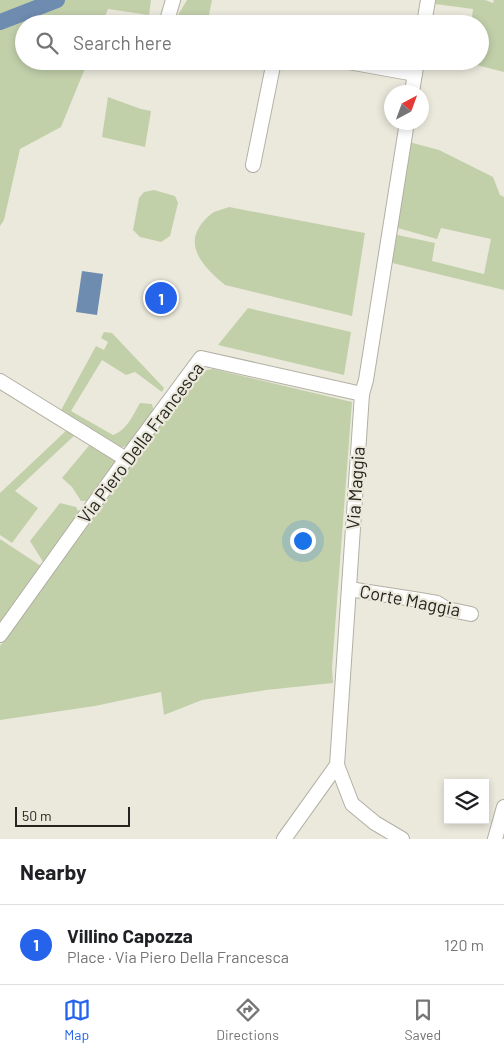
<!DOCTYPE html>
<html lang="en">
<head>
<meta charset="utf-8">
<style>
  :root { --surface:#fff; --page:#f6f6f6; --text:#202124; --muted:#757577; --line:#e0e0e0; --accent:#2563eb }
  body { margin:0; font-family:Barlow,sans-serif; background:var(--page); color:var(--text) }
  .controls { position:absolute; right:15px; bottom:15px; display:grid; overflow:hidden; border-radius:0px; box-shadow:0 2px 8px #0003 }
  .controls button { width:45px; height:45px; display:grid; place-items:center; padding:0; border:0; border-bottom:1px solid var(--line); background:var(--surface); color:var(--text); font:25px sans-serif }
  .compass { position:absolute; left:384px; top:85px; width:45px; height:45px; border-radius:50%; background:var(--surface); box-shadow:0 2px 8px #0003; rotate:41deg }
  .scale { position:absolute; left:15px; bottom:12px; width:115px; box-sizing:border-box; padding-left:5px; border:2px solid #25241f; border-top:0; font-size:14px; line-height:18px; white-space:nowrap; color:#25241f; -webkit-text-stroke:4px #ebe9dc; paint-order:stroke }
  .you { position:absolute; left:302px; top:540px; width:18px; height:18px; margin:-12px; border:4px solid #fff; border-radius:50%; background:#1a73e8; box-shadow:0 0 0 8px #1a73e833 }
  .badge { display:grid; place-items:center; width:32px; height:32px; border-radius:50%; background:var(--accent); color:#fff; font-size:16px; font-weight:700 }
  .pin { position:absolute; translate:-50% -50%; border:2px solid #fff; box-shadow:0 1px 5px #0006 }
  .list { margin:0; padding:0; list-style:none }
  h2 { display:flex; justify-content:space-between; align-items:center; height:65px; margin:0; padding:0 20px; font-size:21px }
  h2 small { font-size:16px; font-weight:400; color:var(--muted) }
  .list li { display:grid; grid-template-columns:32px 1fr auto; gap:15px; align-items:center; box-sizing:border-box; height:80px; padding:0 20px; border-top:1px solid var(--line) }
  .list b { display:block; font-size:19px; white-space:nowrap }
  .list p { margin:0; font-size:16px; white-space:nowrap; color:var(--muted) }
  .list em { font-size:16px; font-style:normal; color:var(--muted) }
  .icon { flex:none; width:28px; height:28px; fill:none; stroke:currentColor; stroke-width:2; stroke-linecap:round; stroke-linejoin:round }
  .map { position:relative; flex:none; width:504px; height:839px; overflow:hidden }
  .search { position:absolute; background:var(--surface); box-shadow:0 2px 8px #0003; left:15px; right:15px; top:15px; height:55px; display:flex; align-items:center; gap:12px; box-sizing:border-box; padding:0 18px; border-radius:28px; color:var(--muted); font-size:19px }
  .sheet { height:145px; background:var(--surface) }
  nav { display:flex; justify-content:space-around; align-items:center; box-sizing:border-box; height:70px; border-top:1px solid var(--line); background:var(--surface); font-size:14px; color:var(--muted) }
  nav a { display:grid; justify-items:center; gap:2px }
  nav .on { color:var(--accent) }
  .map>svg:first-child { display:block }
</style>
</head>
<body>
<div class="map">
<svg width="504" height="839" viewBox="0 0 504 839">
  <rect width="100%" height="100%" fill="#ebe9dc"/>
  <g fill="#c2d0aa">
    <polygon points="0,0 151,0 149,15 108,9 102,24 24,24 24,61 88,61 61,127 20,149 4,220 0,226"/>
    <polygon points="187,0 212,0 207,24 175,24 178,15"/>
    <polygon points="436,0 485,0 493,3 494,0 504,0 504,72 461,61 480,61 480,24 471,24 473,9 435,4"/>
    <polygon points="108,97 141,109 151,111 145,147 102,137"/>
    <polygon points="409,142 439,150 493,177 500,195 504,197 504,290 388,262 393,234 435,243 432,261 484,274 491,239 441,228 437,239 394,227"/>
    <polygon points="154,190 175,196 178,203 170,236 161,242 140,237 133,230 139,198 144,192"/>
    <path d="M229,207L365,233L352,316L225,285C208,271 184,249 200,226C203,221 209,215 214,212C219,210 224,209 229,207Z"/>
    <polygon points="248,308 351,332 344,375 218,345"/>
    <path d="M104,332L112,333L164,388L162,392L135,372L126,375L102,360L71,411L113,435C127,430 133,415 140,403L152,404L154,412L128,445L123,447H119L60,412L96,346L104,350L108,342L101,338Z"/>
    <polygon points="213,369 352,402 332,668 333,683 266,690 202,700 164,715 161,692 95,706 0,720 0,646 71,544 198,371"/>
    <polygon points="69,428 77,433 15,491 38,508 12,543 0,535 0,493"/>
    <polygon points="92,442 115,458 116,462 90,501 81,501 72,487 62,478"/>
    <polygon points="60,503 76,507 81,516 45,565 30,541"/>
    <polygon points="0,539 44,568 0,625"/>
  </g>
  <polygon fill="#6e8cb0" points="82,271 103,274 97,315 76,312"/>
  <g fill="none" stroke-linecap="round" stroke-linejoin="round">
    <polyline stroke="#6e8cb0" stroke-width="16" points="0,22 57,0"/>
    <defs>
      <g id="street">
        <polyline points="166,24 173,0"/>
        <polyline points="424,24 428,0"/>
        <polyline points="343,61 415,74"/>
        <polyline points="412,92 417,61"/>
        <polyline points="253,165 274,61"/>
        <polyline points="0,381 126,459"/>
        <polyline points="349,589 420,600 437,603 447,609 471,614"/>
        <polyline points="0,635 126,459 201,358 362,394"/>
        <polyline points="337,765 352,804 375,823 402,839"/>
        <polyline points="284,839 337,765 362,394 366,380 407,122"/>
        <polyline points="495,839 504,807"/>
      </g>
    </defs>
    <use href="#street" stroke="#b2b0a4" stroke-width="16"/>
    <use href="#street" stroke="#fff" stroke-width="14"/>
  </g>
  <g text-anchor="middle" stroke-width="4.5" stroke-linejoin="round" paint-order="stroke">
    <g font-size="18" fill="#25241f" stroke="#ebe9dc">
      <text transform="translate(141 443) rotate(-53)" y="6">Via Piero Della Francesca</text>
      <text transform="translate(356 488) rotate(-86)" y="6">Via Maggia</text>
      <text transform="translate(410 601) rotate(11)" y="6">Corte Maggia</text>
    </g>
  </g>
</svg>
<div class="controls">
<button><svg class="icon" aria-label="layers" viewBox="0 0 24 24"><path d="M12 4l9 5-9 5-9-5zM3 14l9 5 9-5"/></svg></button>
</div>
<svg class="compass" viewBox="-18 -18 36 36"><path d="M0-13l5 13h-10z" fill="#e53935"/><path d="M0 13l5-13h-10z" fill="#757577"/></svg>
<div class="scale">50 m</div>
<div class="you"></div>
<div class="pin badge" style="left:161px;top:298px">1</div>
<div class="search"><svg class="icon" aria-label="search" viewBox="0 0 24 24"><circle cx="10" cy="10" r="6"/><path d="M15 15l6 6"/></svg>Search here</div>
</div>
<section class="sheet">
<h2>Nearby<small></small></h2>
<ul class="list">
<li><span class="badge">1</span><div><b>Villino Capozza</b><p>Place · Via Piero Della Francesca</p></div><em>120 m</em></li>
</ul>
</section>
<nav>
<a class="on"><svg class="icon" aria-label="map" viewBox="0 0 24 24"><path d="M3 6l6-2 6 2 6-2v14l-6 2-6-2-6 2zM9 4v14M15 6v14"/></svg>Map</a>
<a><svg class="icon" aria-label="directions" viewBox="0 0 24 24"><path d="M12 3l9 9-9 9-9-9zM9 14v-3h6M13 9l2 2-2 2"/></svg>Directions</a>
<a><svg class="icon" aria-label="saved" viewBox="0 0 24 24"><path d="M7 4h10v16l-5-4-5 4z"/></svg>Saved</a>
</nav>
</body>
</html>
